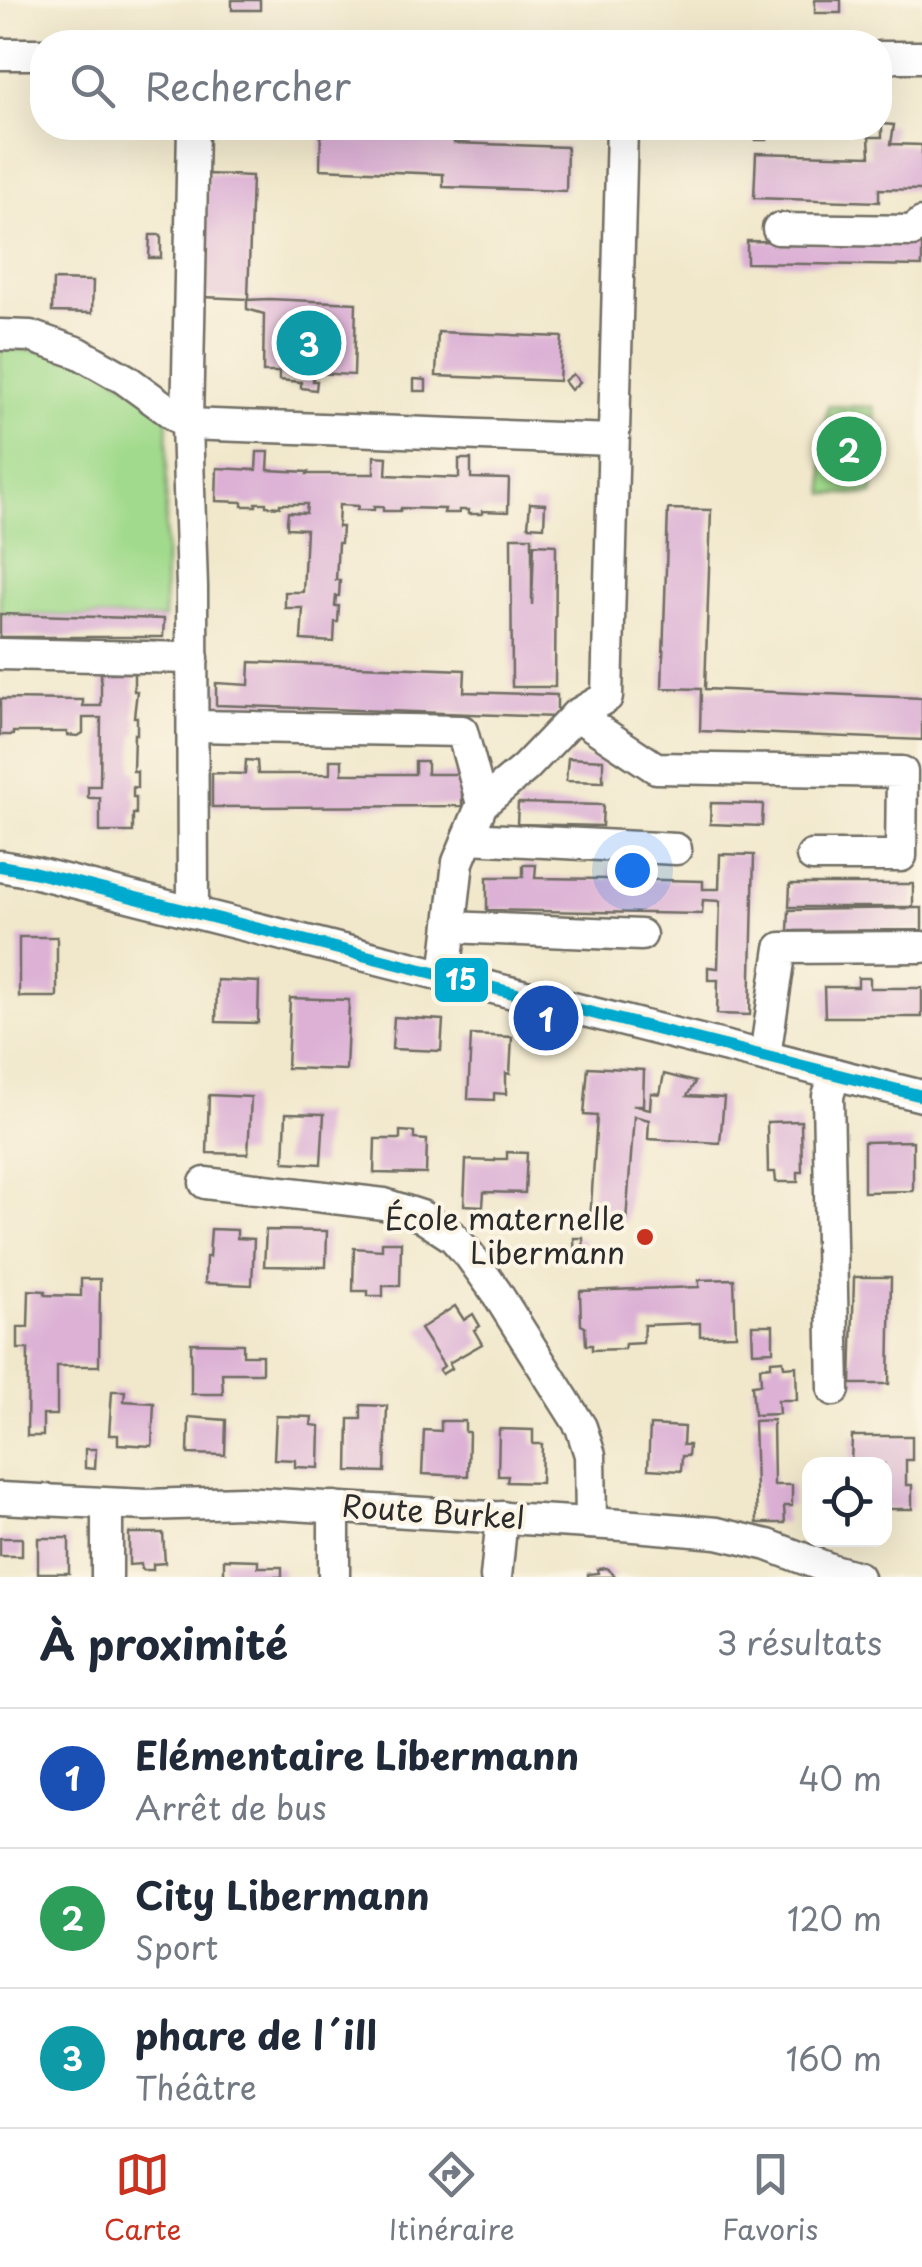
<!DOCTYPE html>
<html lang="fr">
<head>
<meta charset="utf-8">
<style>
  :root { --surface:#fff; --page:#f2f2f3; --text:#1f2937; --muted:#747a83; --line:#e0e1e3; --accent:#c8321e }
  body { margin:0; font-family:"Playpen Sans",sans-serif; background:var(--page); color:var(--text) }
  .controls { position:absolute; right:30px; bottom:30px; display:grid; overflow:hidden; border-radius:20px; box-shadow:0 10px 40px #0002 }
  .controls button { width:90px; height:90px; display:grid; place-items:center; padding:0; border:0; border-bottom:2px solid var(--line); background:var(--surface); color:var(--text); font:50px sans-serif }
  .you { position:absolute; left:632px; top:870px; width:35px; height:35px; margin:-25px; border:8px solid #fff; border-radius:50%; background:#1a73e8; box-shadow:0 0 0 15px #1a73e833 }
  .badge { display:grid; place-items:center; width:65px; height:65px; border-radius:50%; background:var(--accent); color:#fff; font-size:32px; font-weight:700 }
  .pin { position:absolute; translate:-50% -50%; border:5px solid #fff; box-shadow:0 2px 10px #0006 }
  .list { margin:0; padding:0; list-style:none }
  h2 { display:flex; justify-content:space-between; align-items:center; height:130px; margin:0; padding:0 40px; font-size:42px }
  h2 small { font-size:32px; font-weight:400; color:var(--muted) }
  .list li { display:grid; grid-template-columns:65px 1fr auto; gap:30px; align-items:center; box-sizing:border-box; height:140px; padding:0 40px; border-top:2px solid var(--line) }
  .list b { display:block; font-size:38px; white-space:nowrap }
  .list p { margin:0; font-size:32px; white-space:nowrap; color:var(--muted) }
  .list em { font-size:32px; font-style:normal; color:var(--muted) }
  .icon { flex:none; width:55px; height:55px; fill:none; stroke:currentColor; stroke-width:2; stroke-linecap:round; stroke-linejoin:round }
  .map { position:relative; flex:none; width:922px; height:1577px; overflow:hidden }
  .search { position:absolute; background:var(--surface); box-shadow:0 10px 40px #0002; left:30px; right:30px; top:30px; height:110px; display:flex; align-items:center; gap:25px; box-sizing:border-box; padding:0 35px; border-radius:40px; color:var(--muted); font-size:38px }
  .sheet { height:550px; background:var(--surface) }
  nav { display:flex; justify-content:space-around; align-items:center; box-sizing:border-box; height:140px; border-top:2px solid var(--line); background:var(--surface); font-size:28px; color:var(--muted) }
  nav a { display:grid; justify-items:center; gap:5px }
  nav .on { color:var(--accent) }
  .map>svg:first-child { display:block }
</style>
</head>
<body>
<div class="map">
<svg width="922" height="1577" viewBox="0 0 922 1577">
  <rect width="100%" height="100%" fill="#fcf5e5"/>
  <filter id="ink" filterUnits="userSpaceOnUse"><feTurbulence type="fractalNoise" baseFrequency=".01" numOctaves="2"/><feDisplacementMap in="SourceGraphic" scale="20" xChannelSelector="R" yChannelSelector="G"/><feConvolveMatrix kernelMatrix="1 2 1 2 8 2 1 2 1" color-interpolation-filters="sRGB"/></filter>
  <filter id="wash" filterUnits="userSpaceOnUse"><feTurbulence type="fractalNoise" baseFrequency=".0048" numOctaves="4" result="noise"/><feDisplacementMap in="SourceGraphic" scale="40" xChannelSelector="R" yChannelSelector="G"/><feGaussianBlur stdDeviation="2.25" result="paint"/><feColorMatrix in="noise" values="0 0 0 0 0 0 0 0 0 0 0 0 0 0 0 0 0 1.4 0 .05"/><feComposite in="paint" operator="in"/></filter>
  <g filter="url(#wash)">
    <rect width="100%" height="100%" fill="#f1e8cc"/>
    <g fill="#a1da8c" stroke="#66825c" stroke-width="2.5">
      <polygon points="0,348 79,353 168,410 164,619 0,614"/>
      <polygon points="828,406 874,407 877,451 872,494 825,494 822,447"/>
    </g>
    <g id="blocks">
      <g fill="#dcb1d5">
        <rect x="232" y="0" width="28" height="10"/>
        <rect x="815" y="0" width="26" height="13"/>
        <polygon points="882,124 894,125 891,144 922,145 922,190 879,189 879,202 754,198 756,153 870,156 869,137 882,137"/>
        <polygon points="321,128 457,128 454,143 567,147 566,191 443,187 443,174 320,169"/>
        <rect x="756" y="129" width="11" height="11"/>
        <polygon points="207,174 252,176 248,299 203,297"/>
        <polygon points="150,235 161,235 161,258 149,258"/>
        <polygon points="747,241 922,244 922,266 747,263"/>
        <polygon points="53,280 93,281 92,313 52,312"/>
        <polygon points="269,299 356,303 354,375 313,373 313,381 317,381 316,390 301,388 301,382 279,380 279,372 263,372 264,314 247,309 247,300"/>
        <polygon points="438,332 562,337 559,381 436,376"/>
        <polygon points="573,374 580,382 571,390 564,381"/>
        <polygon points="414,379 426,380 426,391 414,391"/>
        <polygon points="257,452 269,452 268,470 308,472 307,474 374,474 374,456 387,457 386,475 459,478 459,459 471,459 471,478 509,479 508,512 482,511 482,514 468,514 468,510 459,510 459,513 444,513 445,509 401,508 400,511 383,511 383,507 374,507 374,510 357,510 358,506 339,505 338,527 342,527 341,543 338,543 336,580 340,580 339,596 336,596 335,606 339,606 338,622 335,622 334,642 301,640 303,608 285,608 285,592 303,592 306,529 287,528 287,521 288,512 306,513 307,504 280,504 280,507 266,506 266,503 256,503 256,506 242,506 242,502 216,501 217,468 256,470"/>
        <polygon points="530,503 545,504 544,527 528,526"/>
        <polygon points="668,509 711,510 705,689 922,698 922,740 700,731 701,689 662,688"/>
        <polygon points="511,537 532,537 532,605 534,544 556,545 555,687 512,687"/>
        <polygon points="0,614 164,619 163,637 0,637"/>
        <polygon points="250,662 465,670 464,692 557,695 557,717 216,705 216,683 249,685"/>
        <polygon points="101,673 134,673 134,691 137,691 134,717 137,717 137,734 134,734 133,771 137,771 137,788 133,787 133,797 136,797 136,814 133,814 133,832 100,832 100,798 88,798 88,786 100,786 101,718 83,718 83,733 78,736 67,735 67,732 13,732 13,735 0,735 0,699 83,700 83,706 101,706"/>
        <polygon points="568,758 603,760 603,782 566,781"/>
        <polygon points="246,760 257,761 258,774 330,774 330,760 342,760 342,774 415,774 415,761 427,761 427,774 462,774 462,806 212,807 212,773 245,774"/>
        <polygon points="518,803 603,805 602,826 517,824"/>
        <polygon points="711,803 763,804 762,826 710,824"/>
        <polygon points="720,854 754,855 750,1015 717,1014 718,980 708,980 708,967 718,968 720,901 703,900 702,914 487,910 487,877 523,877 523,865 536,865 535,878 609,879 609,867 621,867 621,879 703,881 703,889 719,889"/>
        <polygon points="790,884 913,884 913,907 789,907"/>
        <polygon points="916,908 922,908 922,930 788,931 789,910"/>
        <rect x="19" y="937" width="38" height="60"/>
        <polygon points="858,978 870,978 870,988 922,988 922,1017 825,1017 824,987 858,987"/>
        <polygon points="217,980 259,982 258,1023 216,1022"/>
        <polygon points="290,998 349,1000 346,1070 287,1068"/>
        <polygon points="394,1017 443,1020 441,1051 392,1049"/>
        <polygon points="471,1035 512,1037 510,1074 506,1073 506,1094 494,1093 494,1100 468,1099"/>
        <polygon points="588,1067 644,1070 643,1105 632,1105 650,1109 651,1093 660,1094 664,1074 695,1082 687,1096 724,1098 720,1143 648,1139 649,1120 634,1116 626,1222 590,1221 597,1116 584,1115"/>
        <polygon points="209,1095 251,1097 248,1154 207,1153"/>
        <polygon points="286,1113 324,1114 321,1164 284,1162"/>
        <polygon points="801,1121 802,1172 798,1172 798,1182 776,1182 775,1172 768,1172 767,1122"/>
        <polygon points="400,1131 414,1132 414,1139 427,1140 426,1174 374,1173 375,1139 400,1139"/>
        <polygon points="913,1141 913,1191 864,1192 864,1142"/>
        <polygon points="507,1152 527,1153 525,1193 484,1192 483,1206 464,1205 466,1160 495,1161 495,1159 507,1159"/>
        <polygon points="211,1229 237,1230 237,1238 254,1239 252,1285 205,1283 206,1257 209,1257"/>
        <polygon points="266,1230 327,1231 326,1267 264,1266"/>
        <polygon points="574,1238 583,1238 584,1262 575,1263"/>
        <polygon points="382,1242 401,1242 400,1286 383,1286 383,1296 368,1296 368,1291 353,1291 354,1248 382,1250"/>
        <polygon points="854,1277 891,1277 889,1384 851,1384"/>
        <polygon points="81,1279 100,1279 99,1366 57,1366 57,1415 43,1415 43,1436 27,1436 28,1349 18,1349 18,1327 28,1327 29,1290 45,1291 45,1295 81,1296"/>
        <polygon points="734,1279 736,1335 700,1336 700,1323 644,1325 643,1343 625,1344 624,1349 592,1350 592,1345 586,1345 585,1327 581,1325 580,1291 699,1287 699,1280"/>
        <polygon points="455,1306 464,1320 473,1314 480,1326 474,1330 482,1344 449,1363 452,1368 442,1374 439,1370 444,1366 420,1329"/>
        <polygon points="752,1325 773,1325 773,1351 753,1352"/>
        <polygon points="191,1343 243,1344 243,1355 262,1355 262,1373 222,1373 223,1394 191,1394"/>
        <polygon points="783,1360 784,1367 796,1366 797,1400 778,1400 779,1414 754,1415 752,1385 761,1384 760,1367 771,1366 771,1361"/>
        <polygon points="112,1391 125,1391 124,1401 154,1403 152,1446 118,1444 118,1435 109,1435"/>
        <polygon points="361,1405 387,1406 385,1472 348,1471 349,1419 361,1419"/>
        <polygon points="276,1416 312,1417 311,1425 320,1426 319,1468 295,1467 295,1460 274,1459"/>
        <polygon points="189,1417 226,1420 225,1455 188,1454"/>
        <polygon points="773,1420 774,1485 792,1485 792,1506 784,1506 785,1523 757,1523 754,1421"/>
        <polygon points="441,1421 465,1421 465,1432 469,1432 468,1476 422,1474 424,1430 441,1431"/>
        <polygon points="650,1425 684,1427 683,1445 689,1445 688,1456 682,1456 681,1471 648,1469"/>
        <polygon points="499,1429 533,1430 533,1444 542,1444 541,1483 507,1482 508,1476 498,1476"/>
        <polygon points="852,1436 912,1436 912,1460 906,1460 906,1485 912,1485 912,1509 884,1509 884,1464 851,1464"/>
        <polygon points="85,1449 96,1449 95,1469 85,1468"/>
        <polygon points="129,1533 163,1533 165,1563 153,1564 153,1570 142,1570 141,1564 129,1565"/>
        <rect x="0" y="1538" width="22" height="18"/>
        <rect x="38" y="1538" width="31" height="35"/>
        <polygon points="224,1559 258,1560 258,1567 282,1567 282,1577 224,1577"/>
        <polygon points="607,1568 616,1577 588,1577 588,1574 598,1573 597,1569"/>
      </g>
    </g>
  </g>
  <g filter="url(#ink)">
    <use href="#blocks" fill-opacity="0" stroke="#706d63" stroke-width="2.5"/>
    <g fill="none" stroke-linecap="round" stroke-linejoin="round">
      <defs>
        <g id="minor">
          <polyline points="0,54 42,54"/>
          <polyline points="880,57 922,57"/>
          <polyline points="778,229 912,231 922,223"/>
          <polyline points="0,335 30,336 79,353 125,379 187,424 613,440"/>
          <polyline points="0,654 193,658"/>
          <polyline points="576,715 656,768 902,772 901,856 812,856"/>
          <polyline points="193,726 462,731 482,804"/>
          <polyline points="468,838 676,849"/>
          <polyline points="0,866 33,872 922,1096"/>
          <polyline points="193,912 192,587 187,424 193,128"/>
          <polyline points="451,927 641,935"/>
          <polyline points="445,976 458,862 482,804 525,768 576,715 607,697 622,128"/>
          <polyline points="765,1056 781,948 922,947"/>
          <polyline points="205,1183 384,1204 421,1216 453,1237 470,1256 496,1292 581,1427 590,1455 591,1523"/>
          <polyline points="834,1390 828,1096 835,1074"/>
          <polyline points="0,1498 146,1505 242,1502 622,1525 717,1533 768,1545 833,1570 858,1577"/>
          <polyline points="107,1577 107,1504"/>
          <polyline points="334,1577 334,1507"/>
          <polyline points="496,1577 502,1517"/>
        </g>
      </defs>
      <use href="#minor" stroke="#706d63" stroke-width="35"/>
      <use href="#minor" stroke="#fff" stroke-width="30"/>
      <defs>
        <polyline id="bus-1" points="0,866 33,872 922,1096"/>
      </defs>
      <use href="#bus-1" stroke="#fcf5e5" stroke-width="20"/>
      <use href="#bus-1" stroke="#00a9ce" stroke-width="12"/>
    </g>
  </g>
  <circle fill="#c8321e" stroke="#fcf5e5" stroke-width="4" cx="645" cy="1237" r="10"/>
  <g text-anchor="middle" stroke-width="8" stroke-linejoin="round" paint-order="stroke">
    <g font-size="30" fill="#2b2b2b" stroke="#fcf5e5" text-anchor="end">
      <text x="625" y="1230">École maternelle<tspan x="625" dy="34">Libermann</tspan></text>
    </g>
    <g font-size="30" fill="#2b2b2b" stroke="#fcf5e5">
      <text transform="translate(433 1513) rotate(4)" y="10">Route Burkel</text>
    </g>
  </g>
  <rect stroke="#fcf5e5" stroke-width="4" x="433" y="956" width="57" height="48" rx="10" fill="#00a9ce"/>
  <g font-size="28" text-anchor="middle" font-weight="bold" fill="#fff">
    <text x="461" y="990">15</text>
  </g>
</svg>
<div class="controls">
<button><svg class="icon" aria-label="locate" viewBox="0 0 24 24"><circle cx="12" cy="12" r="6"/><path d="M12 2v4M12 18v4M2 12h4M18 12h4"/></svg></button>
</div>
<div class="you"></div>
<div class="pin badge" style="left:546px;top:1018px;background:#1a4fb4">1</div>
<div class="pin badge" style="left:849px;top:449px;background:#2e9e5b">2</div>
<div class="pin badge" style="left:309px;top:343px;background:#0f9aa8">3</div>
<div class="search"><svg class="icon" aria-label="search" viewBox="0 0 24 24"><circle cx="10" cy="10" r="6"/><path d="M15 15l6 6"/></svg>Rechercher</div>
</div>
<section class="sheet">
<h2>À proximité<small>3 résultats</small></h2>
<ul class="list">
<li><span class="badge" style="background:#1a4fb4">1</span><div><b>Elémentaire Libermann</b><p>Arrêt de bus</p></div><em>40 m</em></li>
<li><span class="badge" style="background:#2e9e5b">2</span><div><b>City Libermann</b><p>Sport</p></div><em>120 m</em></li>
<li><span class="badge" style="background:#0f9aa8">3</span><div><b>phare de l´ill</b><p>Théâtre</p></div><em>160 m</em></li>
</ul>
</section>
<nav>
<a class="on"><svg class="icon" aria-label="map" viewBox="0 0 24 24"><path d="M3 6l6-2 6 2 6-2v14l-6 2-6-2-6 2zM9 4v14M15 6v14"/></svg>Carte</a>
<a><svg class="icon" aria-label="directions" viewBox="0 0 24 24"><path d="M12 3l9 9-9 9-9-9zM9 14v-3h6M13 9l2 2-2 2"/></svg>Itinéraire</a>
<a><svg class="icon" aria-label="saved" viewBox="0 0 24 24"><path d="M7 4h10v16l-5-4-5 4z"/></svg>Favoris</a>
</nav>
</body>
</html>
